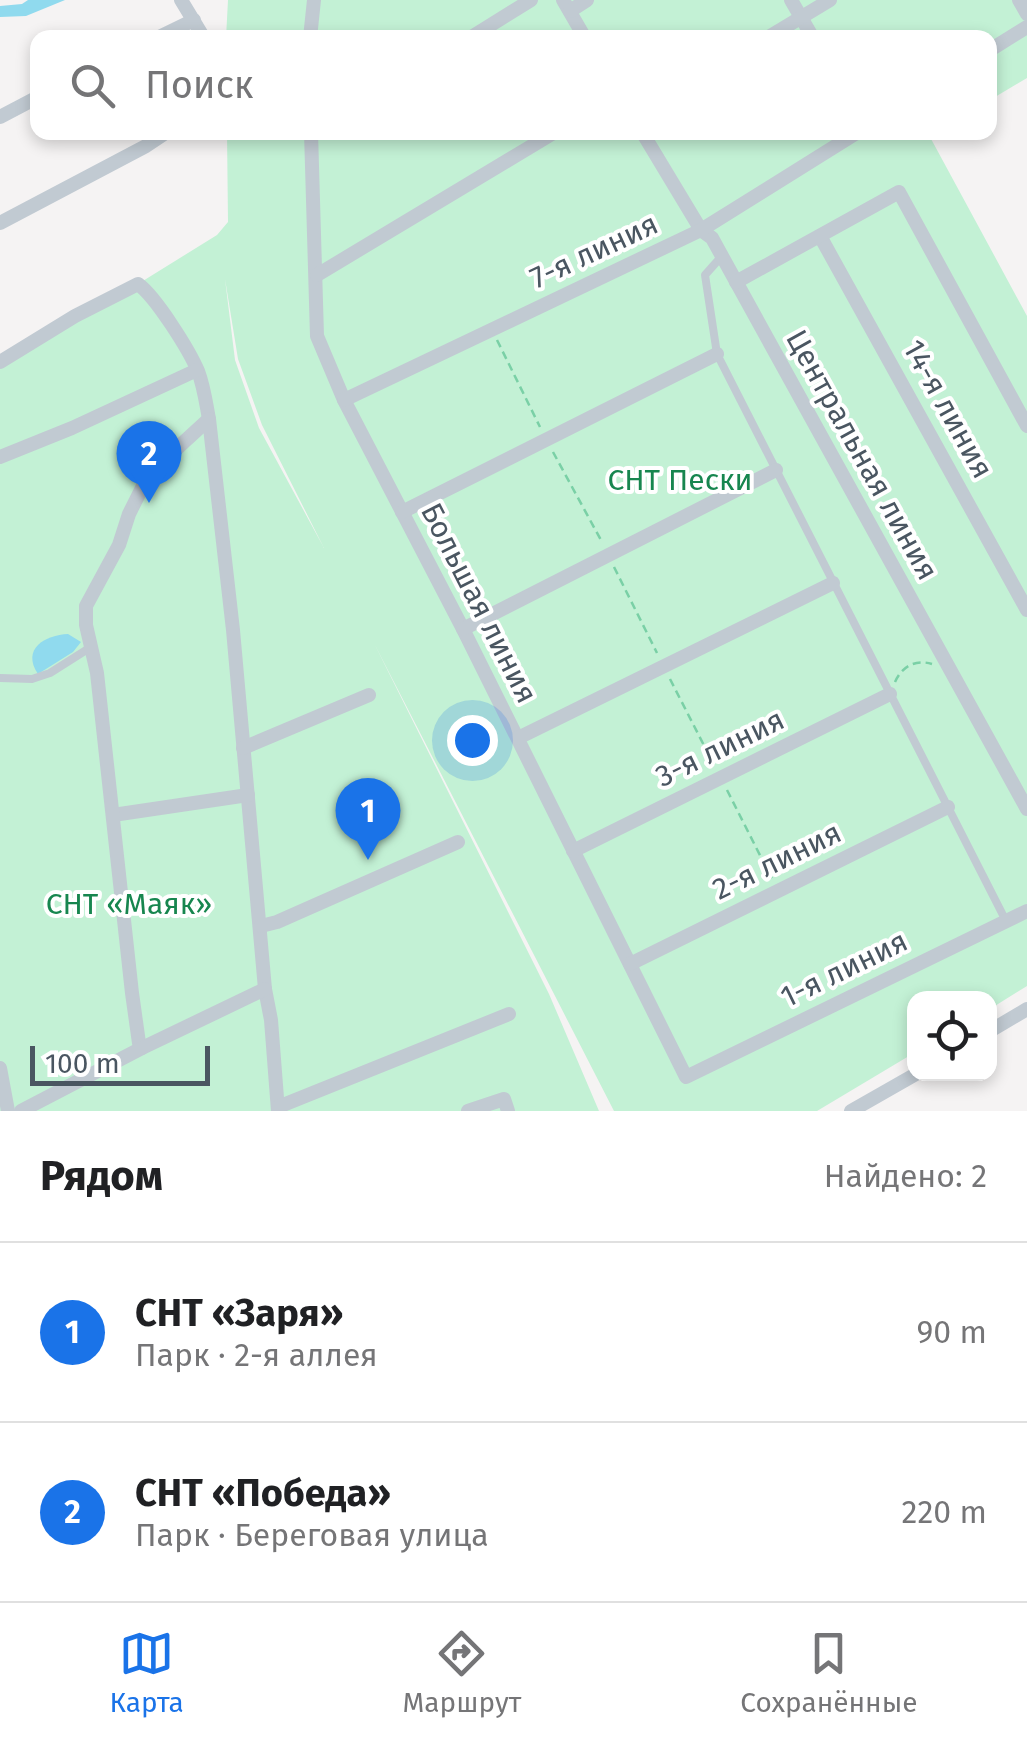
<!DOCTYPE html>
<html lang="ru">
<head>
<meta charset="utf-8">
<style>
  :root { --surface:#fff; --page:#f2f2f2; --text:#202124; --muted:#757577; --line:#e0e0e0; --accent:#1a73e8 }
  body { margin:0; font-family:"Fira Sans",sans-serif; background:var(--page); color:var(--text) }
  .controls { position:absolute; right:30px; bottom:30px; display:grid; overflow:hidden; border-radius:20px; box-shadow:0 5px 15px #0003 }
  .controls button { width:90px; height:90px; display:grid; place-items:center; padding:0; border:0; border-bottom:2px solid var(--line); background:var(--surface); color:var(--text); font:50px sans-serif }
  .scale { position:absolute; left:30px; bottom:25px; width:180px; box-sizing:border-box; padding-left:10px; border:5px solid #4a5661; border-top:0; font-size:28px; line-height:35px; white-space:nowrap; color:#4a5661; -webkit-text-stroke:8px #fff; paint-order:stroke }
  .you { position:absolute; left:472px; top:740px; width:35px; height:35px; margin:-25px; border:8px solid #fff; border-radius:50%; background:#1a73e8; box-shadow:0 0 0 15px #1a73e833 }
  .badge { display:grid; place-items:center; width:65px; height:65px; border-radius:50%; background:var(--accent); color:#fff; font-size:32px; font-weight:700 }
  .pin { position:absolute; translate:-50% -82px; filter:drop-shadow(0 2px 5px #0008) }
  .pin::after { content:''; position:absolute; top:52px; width:35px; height:30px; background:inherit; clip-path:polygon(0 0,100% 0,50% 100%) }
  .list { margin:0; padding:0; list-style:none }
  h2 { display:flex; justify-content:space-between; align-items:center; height:130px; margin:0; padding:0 40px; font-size:42px }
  h2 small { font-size:32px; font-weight:400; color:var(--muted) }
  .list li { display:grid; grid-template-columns:65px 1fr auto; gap:30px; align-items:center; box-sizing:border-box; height:180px; padding:0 40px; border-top:2px solid var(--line) }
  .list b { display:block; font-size:38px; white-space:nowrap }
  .list p { margin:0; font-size:32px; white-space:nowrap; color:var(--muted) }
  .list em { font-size:32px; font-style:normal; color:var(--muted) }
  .icon { flex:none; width:55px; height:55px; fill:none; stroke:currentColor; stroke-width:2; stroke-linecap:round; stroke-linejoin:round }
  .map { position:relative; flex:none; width:1027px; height:1111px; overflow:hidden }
  .search { position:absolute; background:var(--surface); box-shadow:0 5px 15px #0003; left:30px; right:30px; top:30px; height:110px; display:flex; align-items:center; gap:25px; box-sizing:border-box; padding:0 35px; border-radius:20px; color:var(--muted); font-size:38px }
  .sheet { height:490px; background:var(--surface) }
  nav { display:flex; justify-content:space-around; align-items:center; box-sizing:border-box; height:140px; border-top:2px solid var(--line); background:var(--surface); font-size:28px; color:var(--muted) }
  nav a { display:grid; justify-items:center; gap:5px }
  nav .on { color:var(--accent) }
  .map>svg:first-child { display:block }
</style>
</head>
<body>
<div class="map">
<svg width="1027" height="1111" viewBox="0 0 1027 1111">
  <rect width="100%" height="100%" fill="#f5f3f3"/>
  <g fill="#c3f1d5" fill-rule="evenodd">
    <polygon points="228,0 1027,0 1027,78 990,100 990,38 226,38"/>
    <path d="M227,133H936L930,137L1027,316V986L990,1009V998H914V1053L817,1111H614L375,645L549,994L599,1111H0V362L138,284L217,235L228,222ZM225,279L238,359L262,425L324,548L259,428L235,360Z"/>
  </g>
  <g fill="#90daee">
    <polygon points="28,0 65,0 26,16 0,17 0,6 22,4"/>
    <path d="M68,634L81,642L73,652L38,674C21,649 45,635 68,634Z"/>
  </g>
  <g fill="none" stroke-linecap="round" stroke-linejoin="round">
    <g stroke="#7ad0a6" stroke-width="2.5" stroke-dasharray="8 5" stroke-linecap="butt">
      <polyline points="497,340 540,427"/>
      <polyline points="553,452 602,542"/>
      <polyline points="614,567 657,653"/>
      <polyline points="670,679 714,765"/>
      <path d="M895,682C902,666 916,659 932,664"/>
      <polyline points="727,790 773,881"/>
    </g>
    <g stroke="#c1cad2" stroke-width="8">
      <polyline points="721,257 705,275 717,354 1006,921"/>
      <polyline points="0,678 32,679 50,673 91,647"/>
    </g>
    <g stroke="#c1cad2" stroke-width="14">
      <polyline points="181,0 204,38"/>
      <polyline points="563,0 585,38"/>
      <polyline points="791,0 813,38"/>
      <polyline points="1019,0 1027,14"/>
      <polyline points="570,11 587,0"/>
      <polyline points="157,38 194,20"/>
      <polyline points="310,38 314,0"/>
      <polyline points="470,38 531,0"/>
      <polyline points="767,38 830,0"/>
      <polyline points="990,50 1027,27"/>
      <polyline points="0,117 38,97"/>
      <polyline points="311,132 317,336 344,400 463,629 686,1077 1027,911"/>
      <polyline points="642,132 701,230 712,238 1027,809"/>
      <polyline points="0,223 146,146 167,132"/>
      <polyline points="820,236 1027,610"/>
      <polyline points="317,275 555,132"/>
      <polyline points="736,282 899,192 1027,426"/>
      <path d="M0,362L75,316L138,284C156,297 189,350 198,371C204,387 206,403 209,419L233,630L265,989L271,1020L278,1111"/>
      <polyline points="344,400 701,230 858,132"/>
      <polyline points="0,457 72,428 197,370"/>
      <polyline points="402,512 717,354"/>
      <polyline points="463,629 776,470"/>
      <polyline points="518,738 833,583"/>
      <polyline points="243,748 369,695"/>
      <polyline points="113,815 248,795"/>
      <polyline points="573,851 890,694"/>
      <polyline points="261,926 277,922 458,842"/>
      <polyline points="630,964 948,807"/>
      <polyline points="990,1031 1027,1009"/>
      <polyline points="142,1048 139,1043 132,993 97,673 86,625 86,606 119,545 129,514 146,480 161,463 209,419"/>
      <polyline points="0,1068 8,1111"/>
      <polyline points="278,1107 509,1014"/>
      <polyline points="21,1111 142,1048 265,989"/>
      <polyline points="468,1111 504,1099 508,1111"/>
      <polyline points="851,1111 916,1074"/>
    </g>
  </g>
  <g text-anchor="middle" stroke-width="8" stroke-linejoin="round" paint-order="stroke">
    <g font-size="30" fill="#4a5661" stroke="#fff">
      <text transform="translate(594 251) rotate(-25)" y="10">7-я линия</text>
      <text transform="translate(948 409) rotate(61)" y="10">14-я линия</text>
      <text transform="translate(862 455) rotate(61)" y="10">Центральная линия</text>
      <text transform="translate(479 603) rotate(63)" y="10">Большая линия</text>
      <text transform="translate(720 748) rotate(-26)" y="10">3-я линия</text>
      <text transform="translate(777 861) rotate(-26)" y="10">2-я линия</text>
      <text transform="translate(844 969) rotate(-26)" y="10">1-я линия</text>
    </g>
    <g font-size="30" fill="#17864f" stroke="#fff">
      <text x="680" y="490">СНТ Пески</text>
      <text x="129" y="914">СНТ «Маяк»</text>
    </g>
  </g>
</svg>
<div class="controls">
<button><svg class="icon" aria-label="locate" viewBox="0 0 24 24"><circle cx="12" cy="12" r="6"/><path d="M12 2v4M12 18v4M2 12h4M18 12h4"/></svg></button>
</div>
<div class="scale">100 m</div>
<div class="you"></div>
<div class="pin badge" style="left:368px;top:860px">1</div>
<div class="pin badge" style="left:149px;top:503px">2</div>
<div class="search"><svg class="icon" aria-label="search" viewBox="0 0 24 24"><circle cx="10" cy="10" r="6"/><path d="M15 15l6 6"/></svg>Поиск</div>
</div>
<section class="sheet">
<h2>Рядом<small>Найдено: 2</small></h2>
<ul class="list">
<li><span class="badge">1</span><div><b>СНТ «Заря»</b><p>Парк · 2-я аллея</p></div><em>90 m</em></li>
<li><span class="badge">2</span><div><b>СНТ «Победа»</b><p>Парк · Береговая улица</p></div><em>220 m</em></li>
</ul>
</section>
<nav>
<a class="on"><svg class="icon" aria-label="map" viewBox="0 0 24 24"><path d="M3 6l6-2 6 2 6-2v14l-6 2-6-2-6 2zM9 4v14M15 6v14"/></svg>Карта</a>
<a><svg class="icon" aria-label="directions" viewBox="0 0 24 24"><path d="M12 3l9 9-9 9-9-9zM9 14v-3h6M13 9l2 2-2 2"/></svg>Маршрут</a>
<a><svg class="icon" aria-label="saved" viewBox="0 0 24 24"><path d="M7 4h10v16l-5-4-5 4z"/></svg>Сохранённые</a>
</nav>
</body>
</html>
